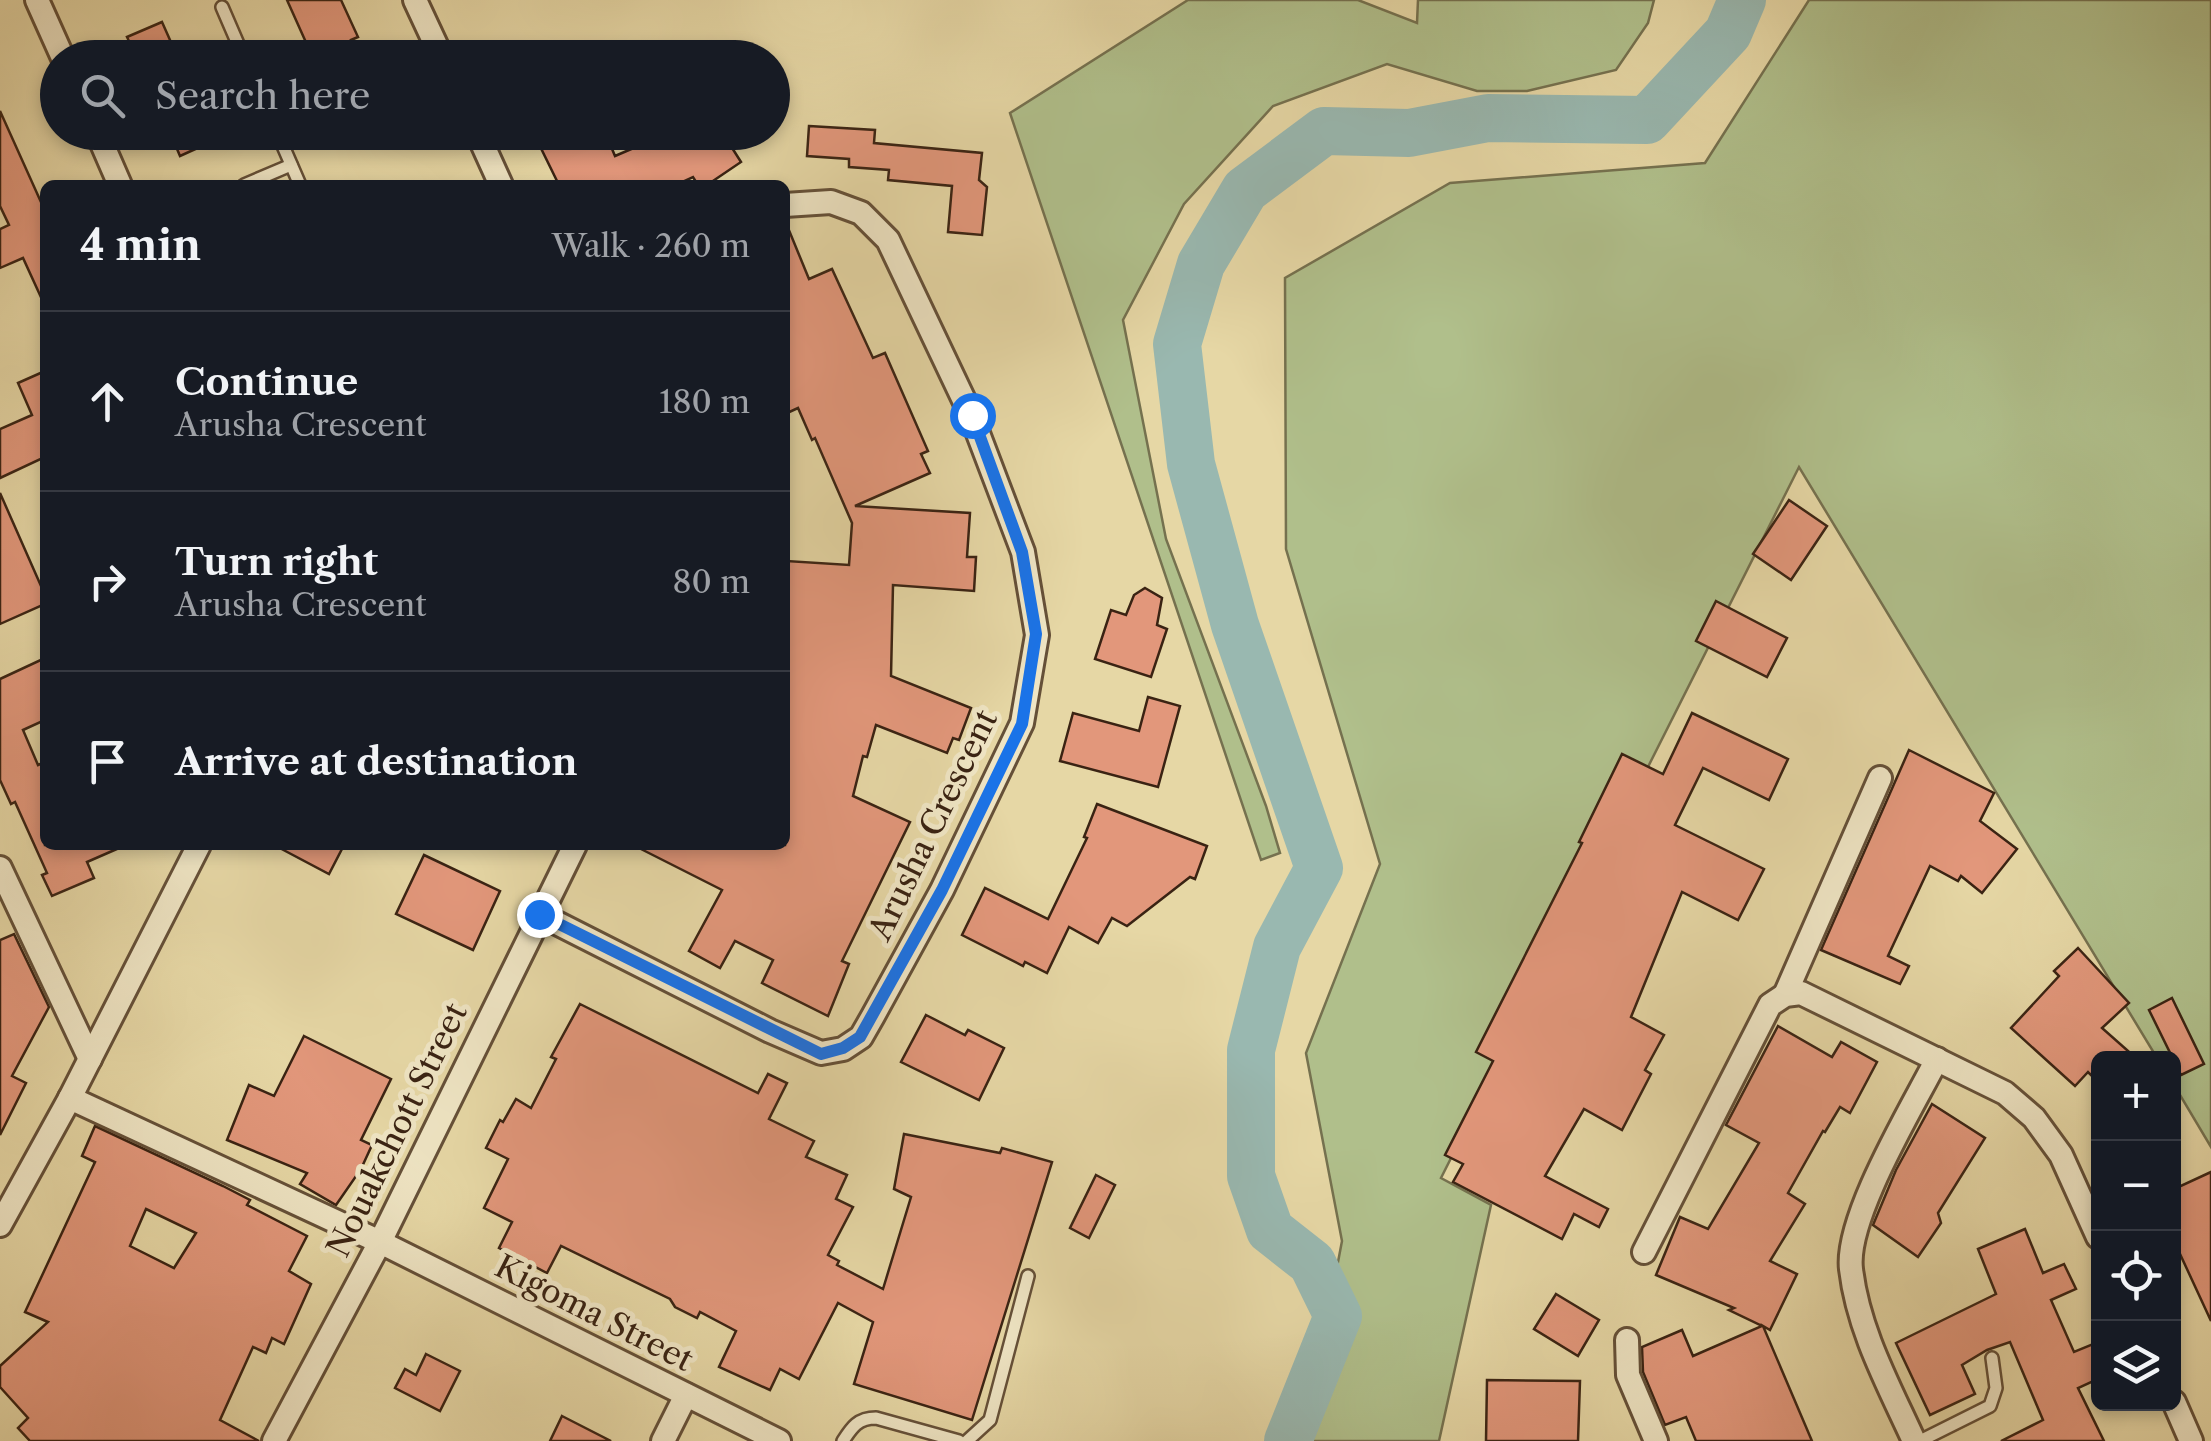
<!DOCTYPE html>
<html lang="en">
<head>
<meta charset="utf-8">
<style>
  :root { --surface:#171b24; --page:#242831; --text:#f1f3f6; --muted:#9ea1a6; --line:#363941 }
  body { margin:0; font-family:"Libre Caslon Text",serif; background:var(--page); color:var(--text) }
  .controls { position:absolute; right:30px; bottom:30px; display:grid; overflow:hidden; border-radius:15px; box-shadow:0 5px 15px #0003 }
  .controls button { width:90px; height:90px; display:grid; place-items:center; padding:0; border:0; border-bottom:2px solid var(--line); background:var(--surface); color:var(--text); font:50px sans-serif }
  .stop { position:absolute; width:30px; height:30px; margin:-22px; border:8px solid #1a73e8; border-radius:50%; background:#fff }
  .stop.end { background:#1a73e8; border-color:#fff; box-shadow:0 2px 10px #0008 }
  .list { margin:0; padding:0; list-style:none }
  h2 { display:flex; justify-content:space-between; align-items:center; height:130px; margin:0; padding:0 40px; font-size:42px }
  h2 small { font-size:32px; font-weight:400; color:var(--muted) }
  .list li { display:grid; grid-template-columns:65px 1fr auto; gap:30px; align-items:center; box-sizing:border-box; height:180px; padding:0 40px; border-top:2px solid var(--line) }
  .list b { display:block; font-size:38px; white-space:nowrap }
  .list p { margin:0; font-size:32px; white-space:nowrap; color:var(--muted) }
  .list em { font-size:32px; font-style:normal; color:var(--muted) }
  .icon { flex:none; width:55px; height:55px; fill:none; stroke:currentColor; stroke-width:2; stroke-linecap:round; stroke-linejoin:round }
  .map { position:relative; flex:none; width:2211px; height:1441px; overflow:hidden }
  .search { position:absolute; background:var(--surface); box-shadow:0 5px 15px #0003; left:40px; top:40px; width:750px; height:110px; display:flex; align-items:center; gap:25px; box-sizing:border-box; padding:0 35px; border-radius:55px; color:var(--muted); font-size:38px }
  .panel { position:absolute; background:var(--surface); box-shadow:0 5px 15px #0003; left:40px; top:180px; width:750px; height:670px; border-radius:15px }
  .map>svg:first-child { display:block }
</style>
</head>
<body>
<div class="map">
<svg width="2211" height="1441" viewBox="0 0 2211 1441">
  <rect width="100%" height="100%" fill="#e6d7a5"/>
  <filter id="stains"><feTurbulence type="fractalNoise" baseFrequency=".002" numOctaves="4"/><feColorMatrix values="0 0 0 0 .2 0 0 0 0 .09 0 0 0 0 .02 0 0 0 .5 -.17"/></filter>
  <radialGradient id="worn" r=".72"><stop offset=".6" stop-color="#630" stop-opacity="0"/><stop offset="1" stop-color="#630" stop-opacity=".3"/></radialGradient>
  <g fill="#b0bf8b" stroke="#75714f" stroke-width="2.5">
    <polygon points="1188,0 1358,0 1417,23 1418,0 1654,0 1648,23 1616,70 1527,91 1477,91 1387,64 1273,106 1184,204 1123,320 1166,539 1266,806 1280,853 1261,860 1010,113"/>
    <polygon points="1809,0 2211,0 2211,1147 2174,1085 2174,1058 2157,1058 1799,467 1441,1178 1491,1205 1439,1441 1304,1441 1342,1241 1306,1053 1380,864 1286,549 1285,278 1450,183 1705,163"/>
  </g>
  <g fill="none" stroke-linecap="round" stroke-linejoin="round">
    <polyline stroke="#99b8b0" stroke-width="48" points="1288,1441 1338,1316 1312,1263 1270,1230 1251,1176 1251,1050 1277,947 1319,868 1235,625 1191,464 1177,344 1201,264 1245,190 1324,131 1409,133 1488,118 1647,120 1728,33 1742,0"/>
  </g>
  <g fill="#e2977b" stroke="#3a2313" stroke-width="2.5" fill-rule="evenodd">
    <polygon points="287,0 341,0 358,37 351,40 359,58 313,58"/>
    <polygon points="162,22 178,58 137,58 127,37"/>
    <polygon points="0,111 45,211 45,306 23,258 0,268 0,229 9,225 0,206"/>
    <polygon points="809,126 875,130 874,143 982,153 979,180 987,187 982,235 948,232 952,186 888,180 889,170 849,167 849,159 807,156"/>
    <polygon points="170,132 233,132 180,156"/>
    <polygon points="533,132 605,132 615,156 671,132 722,132 741,162 707,185 698,185 693,177 676,185 559,185"/>
    <polygon points="786,223 809,279 832,269 873,358 885,353 928,451 921,454 930,473 855,506 970,513 967,557 976,557 974,591 893,585 891,676 971,708 959,740 953,738 947,753 876,725 867,757 863,756 853,796 910,822 842,961 849,964 828,1016 762,983 773,960 735,941 720,968 689,951 722,890 633,845 785,845 787,561 849,565 852,523 815,438 812,440 798,408 785,414"/>
    <polygon points="45,371 45,457 0,478 0,429 32,415 18,383"/>
    <polygon points="0,493 45,595 45,604 0,624"/>
    <polygon points="1789,500 1827,526 1791,580 1753,554"/>
    <polygon points="1145,588 1162,598 1157,625 1167,629 1151,677 1095,659 1111,610 1126,615 1134,595"/>
    <polygon points="1716,601 1787,638 1767,677 1696,641"/>
    <polygon points="45,658 45,720 23,730 38,765 45,762 45,845 126,845 87,862 94,878 52,896 42,875 47,873 15,802 11,804 0,780 0,679"/>
    <polygon points="1148,697 1180,706 1158,787 1060,761 1073,713 1139,731"/>
    <polygon points="1692,713 1788,759 1769,800 1703,768 1675,825 1764,869 1738,920 1682,892 1631,1017 1664,1035 1645,1070 1651,1074 1622,1130 1584,1109 1545,1176 1608,1209 1599,1227 1574,1214 1562,1239 1453,1182 1463,1164 1445,1155 1493,1061 1476,1052 1582,843 1579,842 1622,754 1663,774"/>
    <polygon points="1909,750 1994,793 1980,821 2017,849 1982,893 1961,876 1958,881 1930,866 1888,956 1909,966 1900,984 1821,950"/>
    <polygon points="1097,804 1207,846 1195,879 1190,877 1127,926 1112,918 1098,943 1069,927 1047,973 1025,962 1023,966 962,935 985,888 1048,919 1087,838 1084,837"/>
    <polygon points="274,845 344,845 329,874"/>
    <polygon points="424,855 500,891 473,950 396,914"/>
    <polygon points="14,934 49,1007 12,1076 26,1083 0,1135 0,940"/>
    <polygon points="2078,948 2129,1003 2102,1028 2136,1058 2098,1058 2098,1082 2088,1072 2075,1086 2011,1028 2059,976 2054,971"/>
    <polygon points="2172,998 2204,1064 2181,1075 2149,1010"/>
    <polygon points="580,1004 758,1093 768,1074 787,1083 769,1119 814,1141 806,1157 847,1175 836,1199 853,1207 828,1255 839,1261 837,1265 883,1289 911,1197 894,1189 904,1134 1000,1153 1002,1148 1052,1162 972,1420 854,1384 873,1322 838,1303 799,1379 780,1369 770,1390 719,1367 736,1331 700,1312 697,1318 675,1307 670,1299 561,1246 547,1273 499,1248 512,1222 484,1208 508,1159 486,1148 500,1120 503,1122 516,1099 531,1108 556,1059 551,1057"/>
    <polygon points="926,1015 965,1035 968,1030 1004,1048 979,1100 901,1062"/>
    <polygon points="1778,1026 1832,1057 1841,1042 1877,1062 1850,1113 1840,1107 1825,1132 1823,1131 1788,1193 1805,1204 1770,1261 1797,1274 1770,1330 1763,1326 1812,1441 1696,1441 1686,1417 1665,1425 1643,1372 1642,1347 1682,1330 1693,1356 1762,1326 1729,1310 1734,1308 1656,1275 1680,1217 1708,1229 1759,1143 1726,1125"/>
    <polygon points="304,1036 391,1079 361,1140 372,1145 361,1169 336,1205 300,1184 307,1173 227,1140 249,1085 274,1096"/>
    <polygon points="1932,1104 1985,1138 1938,1213 1941,1223 1918,1257 1873,1225 1896,1170"/>
    <path d="M95,1126L223,1186L250,1200L247,1205L307,1236L289,1271L311,1284L284,1344L272,1338L266,1353L253,1347L220,1420L259,1441H30L18,1428L28,1418L0,1387V1366L48,1322L25,1312L95,1162L82,1156ZM146,1209L196,1233L174,1268L130,1246Z"/>
    <polygon points="2211,1172 2211,1321 2174,1241 2174,1189"/>
    <polygon points="1096,1175 1115,1185 1089,1238 1070,1228"/>
    <polygon points="2025,1229 2043,1273 2064,1264 2076,1289 2051,1300 2074,1352 2098,1342 2098,1379 2078,1388 2104,1441 2001,1441 2043,1420 2010,1342 1987,1350 1962,1365 1975,1394 1930,1415 1896,1343 1996,1294 1978,1249"/>
    <polygon points="1556,1294 1599,1320 1578,1356 1534,1329"/>
    <polygon points="426,1354 460,1371 440,1411 395,1388 405,1369 416,1375"/>
    <polygon points="1487,1380 1580,1381 1578,1441 1486,1441"/>
    <polygon points="562,1416 611,1441 550,1441"/>
  </g>
  <g fill="none" stroke-linecap="round" stroke-linejoin="round">
    <defs>
      <g id="service">
        <polyline points="222,7 244,58"/>
        <polyline points="277,132 300,185"/>
        <polyline points="244,185 291,165"/>
        <path d="M843,1441C852,1427 858,1418 876,1418L959,1441"/>
        <polyline points="967,1441 990,1420 1028,1276"/>
        <polyline points="1920,1441 1990,1406 1996,1388 1992,1358"/>
      </g>
      <g id="minor">
        <polyline points="37,0 63,58"/>
        <polyline points="415,0 442,58"/>
        <polyline points="97,132 120,185"/>
        <polyline points="477,132 501,185"/>
        <polyline points="0,868 90,1059"/>
        <polyline points="539,914 770,1031 821,1053 843,1049 861,1037 873,1016 942,890 1022,723 1037,635 1023,552 971,415 888,240 861,213 831,202 785,205"/>
        <polyline points="1785,995 1880,778"/>
        <polyline points="70,1098 380,1242 779,1441"/>
        <polyline points="0,1225 70,1098 199,845"/>
        <polyline points="1644,1252 1770,1005 1785,995 1801,993 2005,1093 2034,1118 2061,1155 2098,1237"/>
        <polyline points="1627,1340 1628,1375 1656,1441"/>
        <polyline points="2174,1402 2191,1441"/>
        <polyline points="274,1441 380,1242 575,845"/>
        <polyline points="663,1441 686,1395"/>
        <path d="M1914,1441C1889,1386 1858,1330 1851,1269C1845,1218 1912,1108 1937,1059"/>
      </g>
    </defs>
    <use href="#service" stroke="#655038" stroke-width="16"/>
    <use href="#minor" stroke="#655038" stroke-width="28"/>
    <use href="#service" stroke="#efe5c4" stroke-width="11"/>
    <use href="#minor" stroke="#efe5c4" stroke-width="22"/>
  </g>
  <g fill="none" stroke-linecap="round" stroke-linejoin="round">
    <polyline stroke="#1a73e8" stroke-width="12" points="539,914 821,1054 843,1048 860,1037 942,890 1022,724 1036,634 1022,552 972,415"/>
  </g>
  <g text-anchor="middle" stroke-width="10" stroke-linejoin="round" paint-order="stroke">
    <g font-size="32" fill="#3a2313" stroke="#efe5c4">
      <text transform="translate(933 825) rotate(-64)" y="11">Arusha Crescent</text>
      <text transform="translate(397 1130) rotate(-64)" y="11">Nouakchott Street</text>
      <text transform="translate(594 1313) rotate(27)" y="11">Kigoma Street</text>
    </g>
  </g>
  <rect width="100%" height="100%" filter="url(#stains)"/>
  <rect width="100%" height="100%" fill="url(#worn)"/>
</svg>
<div class="controls">
<button>+</button>
<button>−</button>
<button><svg class="icon" aria-label="locate" viewBox="0 0 24 24"><circle cx="12" cy="12" r="6"/><path d="M12 2v4M12 18v4M2 12h4M18 12h4"/></svg></button>
<button><svg class="icon" aria-label="layers" viewBox="0 0 24 24"><path d="M12 4l9 5-9 5-9-5zM3 14l9 5 9-5"/></svg></button>
</div>
<div class="stop" style="left:972px;top:415px"></div>
<div class="stop end" style="left:539px;top:914px"></div>
<div class="search"><svg class="icon" aria-label="search" viewBox="0 0 24 24"><circle cx="10" cy="10" r="6"/><path d="M15 15l6 6"/></svg>Search here</div>
<section class="panel">
<h2>4 min<small>Walk · 260 m</small></h2>
<ul class="list">
<li><svg class="icon" aria-label="ahead" viewBox="0 0 24 24"><path d="M12 20V5M6 11l6-6 6 6"/></svg><div><b>Continue</b><p>Arusha Crescent</p></div><em>180 m</em></li>
<li><svg class="icon" aria-label="right" viewBox="0 0 24 24"><path d="M7 20v-9h11M14 6l5 5-5 5"/></svg><div><b>Turn right</b><p>Arusha Crescent</p></div><em>80 m</em></li>
<li><svg class="icon" aria-label="arrive" viewBox="0 0 24 24"><path d="M6 21V4h12l-3 4 3 4H6"/></svg><div><b>Arrive at destination</b></div></li>
</ul>
</section>
</div>
</body>
</html>
